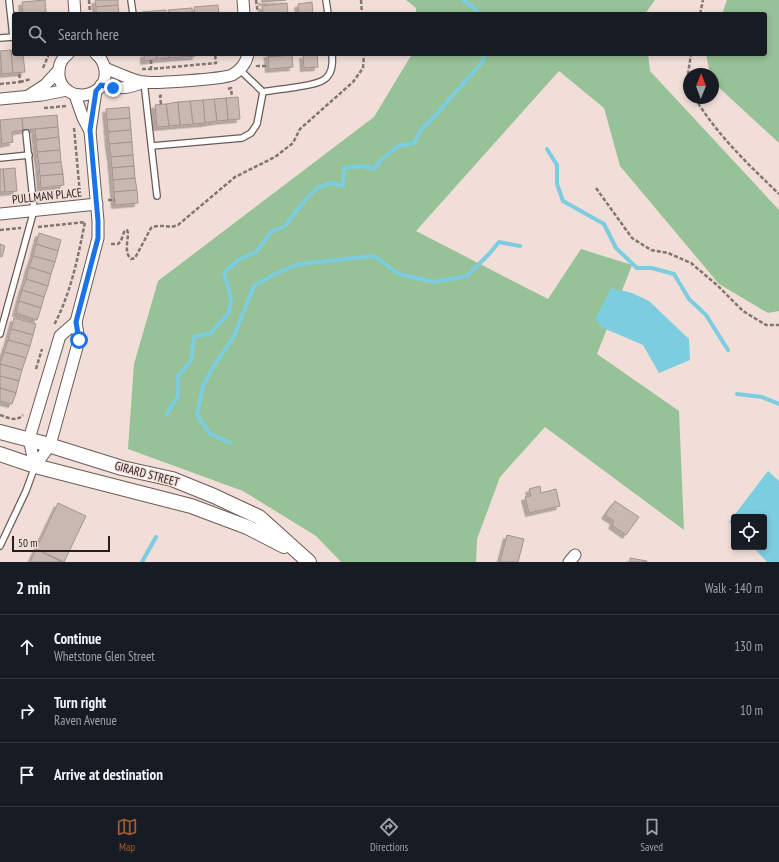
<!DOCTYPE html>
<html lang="en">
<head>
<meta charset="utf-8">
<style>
  :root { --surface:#171b24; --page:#242831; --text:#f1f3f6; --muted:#9ea1a6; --line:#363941; --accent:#9f5b2d }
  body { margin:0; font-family:"PT Sans Narrow",sans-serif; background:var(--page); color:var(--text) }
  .controls { position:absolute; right:12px; bottom:12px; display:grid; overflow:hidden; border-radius:4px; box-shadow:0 2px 6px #0003 }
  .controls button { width:36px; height:36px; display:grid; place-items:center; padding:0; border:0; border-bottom:1px solid var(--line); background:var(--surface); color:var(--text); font:20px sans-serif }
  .compass { position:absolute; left:683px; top:68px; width:36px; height:36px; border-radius:50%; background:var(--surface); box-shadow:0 2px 6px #0003; rotate:1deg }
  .scale { position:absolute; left:12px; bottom:10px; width:98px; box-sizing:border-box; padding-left:4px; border:2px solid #251e1c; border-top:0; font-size:11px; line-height:14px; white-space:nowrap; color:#251e1c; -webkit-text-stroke:3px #f1ded8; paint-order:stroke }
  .stop { position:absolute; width:12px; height:12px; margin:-9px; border:3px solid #1a73e8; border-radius:50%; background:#fff }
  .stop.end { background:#1a73e8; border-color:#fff; box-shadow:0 1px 4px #0008 }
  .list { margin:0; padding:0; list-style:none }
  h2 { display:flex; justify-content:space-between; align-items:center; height:52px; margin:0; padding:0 16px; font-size:17px }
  h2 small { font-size:13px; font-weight:400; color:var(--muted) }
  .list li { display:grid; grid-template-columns:26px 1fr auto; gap:12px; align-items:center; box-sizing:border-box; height:64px; padding:0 16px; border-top:1px solid var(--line) }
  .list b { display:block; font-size:15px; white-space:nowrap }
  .list p { margin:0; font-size:13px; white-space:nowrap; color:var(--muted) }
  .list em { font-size:13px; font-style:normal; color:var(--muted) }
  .icon { flex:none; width:22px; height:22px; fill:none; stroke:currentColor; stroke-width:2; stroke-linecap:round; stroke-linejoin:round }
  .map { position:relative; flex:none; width:779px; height:562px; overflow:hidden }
  .search { position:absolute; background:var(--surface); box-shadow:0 2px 6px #0003; left:12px; right:12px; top:12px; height:44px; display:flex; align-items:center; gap:10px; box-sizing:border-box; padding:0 14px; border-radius:4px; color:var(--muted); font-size:15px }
  .sheet { height:244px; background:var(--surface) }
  nav { display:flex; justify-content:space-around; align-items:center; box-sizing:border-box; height:56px; border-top:1px solid var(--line); background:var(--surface); font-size:11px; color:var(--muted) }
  nav a { display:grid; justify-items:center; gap:2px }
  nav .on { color:var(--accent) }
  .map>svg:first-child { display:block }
</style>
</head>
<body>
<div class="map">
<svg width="779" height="562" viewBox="0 0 779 562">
  <defs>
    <filter id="shadow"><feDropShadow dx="-3.5" dy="3.5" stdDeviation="0" flood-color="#0004"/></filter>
  </defs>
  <rect width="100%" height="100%" fill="#f1ded8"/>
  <g fill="#97c196">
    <polygon points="406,0 655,0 645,14 416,14 416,8"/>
    <polygon points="727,0 779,0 779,143 713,82 713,74 710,74 706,54 765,54 765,14 722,14"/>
    <polygon points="412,54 648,54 650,71 779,210 779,311 768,313 719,284 620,166 604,108 559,71 416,231 548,299 581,249 632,265 597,354 679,411 684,530 545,427 500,477 477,539 476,562 341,562 316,536 243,491 128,449 134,364 158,281 374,117"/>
  </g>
  <g fill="#7ccddf">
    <polygon points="611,288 632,293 649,301 689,339 690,360 659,373 643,345 601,327 595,319"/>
    <polygon points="768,471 779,481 779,562 767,562 753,547 764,547 764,517 734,517 734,527 729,522"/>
  </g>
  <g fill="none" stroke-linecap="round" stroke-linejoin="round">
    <g stroke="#7ccddf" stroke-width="4">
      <polyline points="463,0 473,7 478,14"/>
      <polyline points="547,149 557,165 557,184 563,201 604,224 616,248 637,268 652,268 674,274 689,299 706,315 728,350"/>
      <polyline points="737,394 762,397 779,404"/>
      <polyline points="167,414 178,396 178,376 191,361 194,337 211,333 229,313 231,298 224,273 238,260 256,252 271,232 285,226 301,205 317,188 331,183 343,186 344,168 362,166 374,169 381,160 398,146 414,143 421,130 433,118 483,61 485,54"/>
      <polyline points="231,443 210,434 197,415 203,386 212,369 234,336 254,286 275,274 299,264 374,256 399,274 433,282 467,276 489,254 499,242 520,246"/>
      <polyline points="142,562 156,537"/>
    </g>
  </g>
  <g fill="#c9b7b1" stroke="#a5948e" filter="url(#shadow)">
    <polygon points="45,0 46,12 23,14 22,2"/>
    <polygon points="95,0 118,0 118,5 96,7"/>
    <polygon points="262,0 286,0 262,2"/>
    <polygon points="312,2 313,14 299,14 298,4"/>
    <polygon points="287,3 288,14 263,14 262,6"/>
    <polygon points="118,5 119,14 96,14 96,7"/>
    <polygon points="218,5 219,14 195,14 194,7"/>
    <polygon points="192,8 192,14 169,14 168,10"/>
    <polygon points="166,10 166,14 142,14 142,12"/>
    <polygon points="11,50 13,73 2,74 0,51"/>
    <polygon points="11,50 14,50 14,54 23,54 25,72 13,73"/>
    <polygon points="144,54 156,54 157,59 144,61"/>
    <polygon points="156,54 169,54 169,58 157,59"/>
    <polygon points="169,54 182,54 182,57 169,58"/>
    <polygon points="182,54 196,54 196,56 182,57"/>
    <polygon points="267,54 292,54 292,55 268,57"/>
    <polygon points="317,54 318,67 304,68 303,55"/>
    <polygon points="292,55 293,67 269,69 268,57"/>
    <polygon points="238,97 240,119 228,120 226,98"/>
    <polygon points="226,98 228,120 217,121 214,99"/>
    <polygon points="214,99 217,121 205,123 203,100"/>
    <polygon points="203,100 205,123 193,124 190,101"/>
    <polygon points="190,101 193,124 180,125 178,102"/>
    <polygon points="178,102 180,125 169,126 166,104"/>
    <polygon points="166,104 169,126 157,127 155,105"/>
    <polygon points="129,107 130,118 107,120 106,109"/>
    <polygon points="57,115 58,127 23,130 22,118"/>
    <polygon points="22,118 23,130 12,132 13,142 2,144 0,120"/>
    <polygon points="130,118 131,130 108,132 107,120"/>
    <polygon points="58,127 59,137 36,140 35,129"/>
    <polygon points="131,130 132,142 109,144 108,132"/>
    <polygon points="59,137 60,150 37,152 36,140"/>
    <polygon points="132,142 133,155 111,157 109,144"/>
    <polygon points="60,150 61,162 39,164 37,152"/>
    <polygon points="133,155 134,166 112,168 111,157"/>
    <polygon points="61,162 63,174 40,176 39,164"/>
    <polygon points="134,166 135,178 113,180 112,168"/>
    <polygon points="15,168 17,191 5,192 3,169"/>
    <polygon points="0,169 3,169 5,192 0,192"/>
    <polygon points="63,174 64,185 41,188 40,176"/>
    <polygon points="135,178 137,190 114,192 113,180"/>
    <polygon points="137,190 138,203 115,205 114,192"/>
    <polygon points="39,233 61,240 58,251 36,244"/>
    <polygon points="0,244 5,246 2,257 0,256"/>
    <polygon points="36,244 58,251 55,262 33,256"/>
    <polygon points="33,256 55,262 51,274 29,267"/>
    <polygon points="29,267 51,274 48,286 26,279"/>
    <polygon points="26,279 48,286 44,297 22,290"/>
    <polygon points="22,290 44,297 41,308 19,301"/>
    <polygon points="19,301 41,308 37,320 16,313"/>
    <polygon points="14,318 36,324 33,335 11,329"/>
    <polygon points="11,329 33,335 30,346 8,340"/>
    <polygon points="8,340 30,346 26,358 4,352"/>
    <polygon points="4,352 26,358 22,370 0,364"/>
    <polygon points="0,364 22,370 19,381 0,376"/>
    <polygon points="0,376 19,381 16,393 0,388"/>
    <polygon points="0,388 16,393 12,404 0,401"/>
    <polygon points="540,486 541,493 556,489 560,506 529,513 525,497 531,496 529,489"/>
    <polygon points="615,501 639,517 626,535 612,525 614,521 605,515"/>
    <polygon points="58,503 86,516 64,562 36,549"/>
    <polygon points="507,535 524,539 518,562 500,562"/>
    <polygon points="36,549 62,562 30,562"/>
    <polygon points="630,558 647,561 647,562 630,562"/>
  </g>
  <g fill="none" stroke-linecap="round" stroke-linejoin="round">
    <defs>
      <g id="service">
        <polyline points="131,0 133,14"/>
        <polyline points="326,0 328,14"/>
        <polyline points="0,38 13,37 9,0"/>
        <polyline points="144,82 157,196"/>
        <path d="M263,92C274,90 285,89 297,87C320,83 335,82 332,54"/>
        <polyline points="152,146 242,138 251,133 257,124 263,92 240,70"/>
        <polyline points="0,158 29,155"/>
        <polyline points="0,334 34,210 26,133"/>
        <polyline points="0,546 26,491 35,466"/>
      </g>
      <g id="minor">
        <polyline points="74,0 75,14"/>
        <polyline points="243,0 244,14"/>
        <path d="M68,54C61,59 58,67 59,76C63,105 109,99 105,70C104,63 101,58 96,54"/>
        <path d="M105,68C117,73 129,79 142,82C154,84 222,79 232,75C241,70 246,64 248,54"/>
        <path d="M101,85C121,89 126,89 144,82"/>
        <polyline points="75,95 83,118 90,131"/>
        <polyline points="28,96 45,85 59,70"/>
        <polyline points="0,99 42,95 67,90"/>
        <polyline points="0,214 97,204"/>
        <polyline points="35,466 50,445 79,340 76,322 98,238 98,221 90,131 96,91"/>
        <polyline points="35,466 29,439 60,336 76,322"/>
        <polyline points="569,562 575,555"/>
      </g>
      <g id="tertiary">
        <polyline points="0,432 42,443 122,468 172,479 214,496 259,517 309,562"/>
        <polyline points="0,454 35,466 191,506 247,527 284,546"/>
      </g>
    </defs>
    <use href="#service" stroke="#6b5b56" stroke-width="8"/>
    <use href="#minor" stroke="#6b5b56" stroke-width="13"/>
    <use href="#tertiary" stroke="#6b5b56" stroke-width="16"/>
    <g stroke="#827572" stroke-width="2.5" stroke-dasharray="4 2" stroke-linecap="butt">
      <polyline points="89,0 90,14"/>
      <polyline points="256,0 258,14"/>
      <polyline points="361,0 362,14"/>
      <polyline points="700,14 703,0"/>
      <polyline points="151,60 151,69 216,63 215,54"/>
      <polyline points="257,65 257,66 268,66"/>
      <polyline points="43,68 49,54"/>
      <polyline points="142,69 151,69"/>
      <polyline points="20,82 31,79"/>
      <polyline points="0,84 20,82 19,72"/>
      <polyline points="689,86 687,81 691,54"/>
      <polyline points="228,89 231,88 232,97"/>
      <path d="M695,98C717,135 749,165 779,194"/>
      <polyline points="161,104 160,96 163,95"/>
      <polyline points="44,108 67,106"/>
      <polyline points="74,128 80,194"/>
      <polyline points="596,188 632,238 651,250 668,253 691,263 717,285 743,311 766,325 779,325"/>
      <polyline points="108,200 115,200"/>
      <path d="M38,227L85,222C78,257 71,293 54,325"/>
      <polyline points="0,230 21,228"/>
      <path d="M111,244H118L121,241L124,232L127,230L128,233C128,241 124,253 131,259L135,258L151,228C160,223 169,229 178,225L235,177L275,157L293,143L300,129L353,82L363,68L364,54"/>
      <polyline points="36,369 42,349"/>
      <path d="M0,415C9,418 16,422 23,415"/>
    </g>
    <use href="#service" stroke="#fff" stroke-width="5.5"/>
    <use href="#minor" stroke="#fff" stroke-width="11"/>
    <use href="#tertiary" stroke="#fff" stroke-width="14"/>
  </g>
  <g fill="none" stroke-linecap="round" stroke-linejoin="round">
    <polyline stroke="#1a73e8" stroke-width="5" points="79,340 76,322 98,238 98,221 90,130 96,91 101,85 113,88"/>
  </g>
  <g text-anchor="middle" stroke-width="3" stroke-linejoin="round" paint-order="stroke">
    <g font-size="12" fill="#251e1c" stroke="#f1ded8">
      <text transform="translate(47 196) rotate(-6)" y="4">PULLMAN PLACE</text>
      <text transform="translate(147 474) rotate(15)" y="4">GIRARD STREET</text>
    </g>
  </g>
</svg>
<div class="controls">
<button><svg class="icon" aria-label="locate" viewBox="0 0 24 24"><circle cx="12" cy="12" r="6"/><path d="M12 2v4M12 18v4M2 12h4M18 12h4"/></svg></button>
</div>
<svg class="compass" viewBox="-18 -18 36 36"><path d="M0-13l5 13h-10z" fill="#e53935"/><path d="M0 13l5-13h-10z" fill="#9ea1a6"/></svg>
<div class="scale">50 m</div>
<div class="stop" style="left:79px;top:340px"></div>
<div class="stop end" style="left:113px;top:88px"></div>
<div class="search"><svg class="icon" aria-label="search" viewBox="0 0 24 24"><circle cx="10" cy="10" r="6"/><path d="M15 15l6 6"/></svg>Search here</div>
</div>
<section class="sheet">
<h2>2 min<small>Walk · 140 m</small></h2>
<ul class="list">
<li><svg class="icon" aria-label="ahead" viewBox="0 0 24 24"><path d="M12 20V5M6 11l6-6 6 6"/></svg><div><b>Continue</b><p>Whetstone Glen Street</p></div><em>130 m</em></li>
<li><svg class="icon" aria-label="right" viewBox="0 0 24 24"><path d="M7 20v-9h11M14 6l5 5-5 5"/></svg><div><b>Turn right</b><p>Raven Avenue</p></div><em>10 m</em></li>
<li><svg class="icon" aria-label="arrive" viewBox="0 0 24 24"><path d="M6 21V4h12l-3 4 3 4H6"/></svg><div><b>Arrive at destination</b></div></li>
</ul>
</section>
<nav>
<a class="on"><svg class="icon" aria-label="map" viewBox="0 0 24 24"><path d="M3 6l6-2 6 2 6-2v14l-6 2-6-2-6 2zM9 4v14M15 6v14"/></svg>Map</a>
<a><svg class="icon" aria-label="directions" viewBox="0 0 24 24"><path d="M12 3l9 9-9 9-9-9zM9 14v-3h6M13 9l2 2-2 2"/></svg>Directions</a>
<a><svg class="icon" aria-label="saved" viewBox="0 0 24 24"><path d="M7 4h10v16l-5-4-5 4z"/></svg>Saved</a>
</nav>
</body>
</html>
